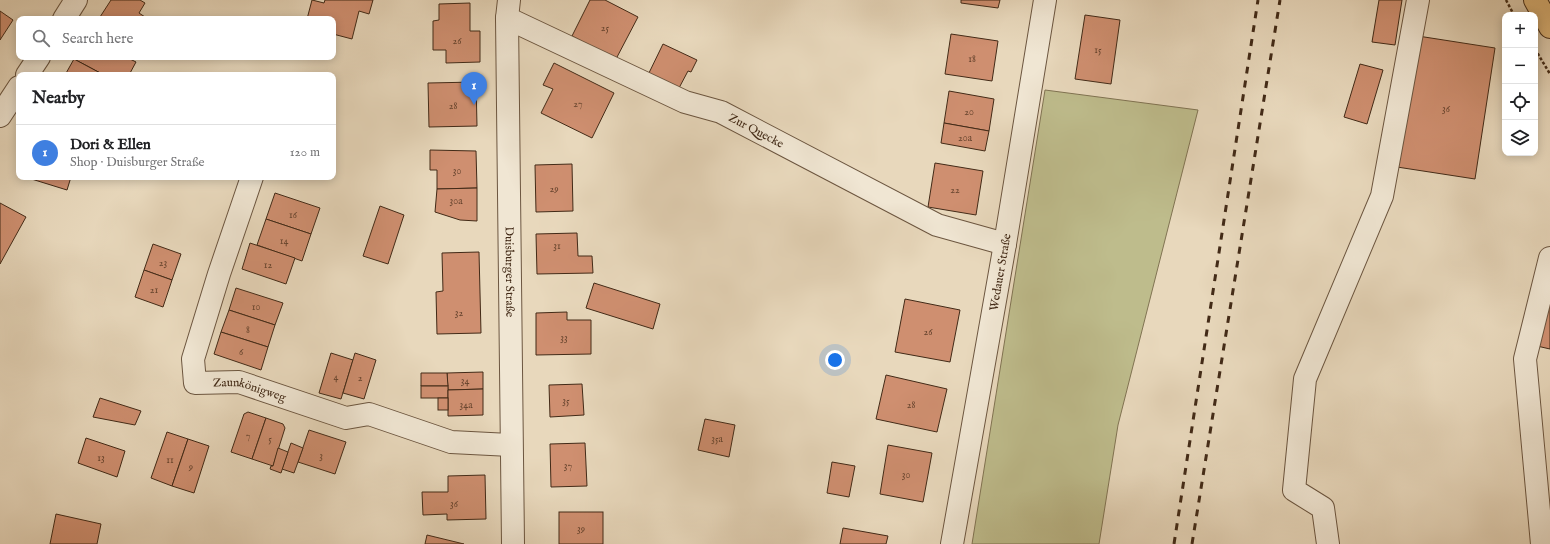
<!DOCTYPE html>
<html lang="en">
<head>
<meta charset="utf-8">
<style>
  :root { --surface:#fff; --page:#f6f6f6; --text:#202124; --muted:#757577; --line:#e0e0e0; --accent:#1a73e8 }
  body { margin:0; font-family:"IM FELL English",serif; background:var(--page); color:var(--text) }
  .controls { position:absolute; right:12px; top:12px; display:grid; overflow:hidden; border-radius:8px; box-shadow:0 2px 10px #0003 }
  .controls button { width:36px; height:36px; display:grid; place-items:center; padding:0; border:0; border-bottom:1px solid var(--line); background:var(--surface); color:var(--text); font:20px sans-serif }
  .you { position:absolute; left:835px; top:360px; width:14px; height:14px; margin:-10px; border:3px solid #fff; border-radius:50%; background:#1a73e8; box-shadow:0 0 0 6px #1a73e833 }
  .badge { display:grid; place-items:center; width:26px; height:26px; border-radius:50%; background:var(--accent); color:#fff; font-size:13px; font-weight:700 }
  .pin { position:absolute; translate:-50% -33px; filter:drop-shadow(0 1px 2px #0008) }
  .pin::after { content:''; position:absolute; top:21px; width:14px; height:12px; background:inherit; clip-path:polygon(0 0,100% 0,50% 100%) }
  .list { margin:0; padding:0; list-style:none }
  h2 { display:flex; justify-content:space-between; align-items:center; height:52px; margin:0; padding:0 16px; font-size:17px }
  h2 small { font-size:13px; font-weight:400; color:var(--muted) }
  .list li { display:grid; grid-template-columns:26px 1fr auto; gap:12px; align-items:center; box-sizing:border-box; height:56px; padding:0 16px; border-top:1px solid var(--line) }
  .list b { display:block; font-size:15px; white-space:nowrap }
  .list p { margin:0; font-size:13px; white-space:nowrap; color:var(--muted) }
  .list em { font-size:13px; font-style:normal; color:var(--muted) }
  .icon { flex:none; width:22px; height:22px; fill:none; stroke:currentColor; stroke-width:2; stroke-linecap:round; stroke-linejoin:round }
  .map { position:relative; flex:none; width:1550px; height:544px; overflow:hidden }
  .search { position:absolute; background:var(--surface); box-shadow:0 2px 10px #0003; left:16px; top:16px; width:320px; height:44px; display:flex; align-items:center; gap:10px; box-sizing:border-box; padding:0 14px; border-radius:8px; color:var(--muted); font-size:15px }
  .panel { position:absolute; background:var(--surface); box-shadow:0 2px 10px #0003; left:16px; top:72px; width:320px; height:108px; border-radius:8px }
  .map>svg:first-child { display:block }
</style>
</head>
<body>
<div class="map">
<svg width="1550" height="544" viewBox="0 0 1550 544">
  <rect width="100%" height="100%" fill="#e8d8bc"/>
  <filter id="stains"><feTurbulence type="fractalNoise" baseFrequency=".005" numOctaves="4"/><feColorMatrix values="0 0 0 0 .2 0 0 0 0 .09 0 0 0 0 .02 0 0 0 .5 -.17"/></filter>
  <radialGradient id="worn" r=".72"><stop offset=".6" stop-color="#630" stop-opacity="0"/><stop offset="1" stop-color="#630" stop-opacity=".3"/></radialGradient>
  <polygon fill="#bebc8c" stroke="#807352" points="1045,90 1198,110 1118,425 1099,544 972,544"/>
  <g fill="#cf8f70" stroke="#422a17">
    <polygon points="111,0 140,0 145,3 139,13 148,19 103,19 100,17"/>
    <polygon points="312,0 324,3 325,0 373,0 369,14 359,11 352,39 333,34 333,19 307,19"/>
    <polygon points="590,0 605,0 638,17 616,59 572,36"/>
    <polygon points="961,0 1000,0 998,8 961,3"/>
    <polygon points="1379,0 1402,0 1395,45 1372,42"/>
    <polygon points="470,3 470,31 480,31 480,62 446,63 446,50 433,50 433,21 439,20 439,4"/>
    <polygon points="0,11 13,20 0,40"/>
    <polygon points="1085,15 1120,20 1111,84 1075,79"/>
    <polygon points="951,34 998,41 992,81 945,74"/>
    <polygon points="1418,36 1495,48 1475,179 1397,167"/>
    <polygon points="663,44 697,60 691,72 688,71 679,88 647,77"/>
    <polygon points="75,57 126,57 136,62 129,75 104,75 74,59"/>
    <polygon points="74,59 104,75 65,75"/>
    <polygon points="554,63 614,93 592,138 541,113 553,89 543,85"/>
    <polygon points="1360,64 1383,70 1367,124 1344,117"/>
    <polygon points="476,82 477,126 429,127 428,83"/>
    <polygon points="949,91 994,99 989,131 944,123"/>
    <polygon points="944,123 989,131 985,151 941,143"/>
    <polygon points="430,150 476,151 477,188 437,189 437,170 430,170"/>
    <polygon points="935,163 983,171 976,215 928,207"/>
    <polygon points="572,164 573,211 536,212 535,165"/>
    <polygon points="25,177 71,177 67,190"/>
    <polygon points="477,188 477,221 460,220 435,212 437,189"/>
    <polygon points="275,193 320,208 311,234 266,219"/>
    <polygon points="0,203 26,217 0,264"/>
    <polygon points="380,206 404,215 388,264 363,256"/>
    <polygon points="266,219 311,234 302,261 257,245"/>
    <polygon points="577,233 578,256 592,256 593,273 537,274 536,234"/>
    <polygon points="250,243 295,258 286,284 242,269"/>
    <polygon points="153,244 181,254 172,280 144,270"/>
    <polygon points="479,252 481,333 437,334 436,292 443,291 442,253"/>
    <polygon points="144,270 172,280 163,307 135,297"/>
    <polygon points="594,283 660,304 653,329 586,308"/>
    <polygon points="236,288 283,303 275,325 229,310"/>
    <polygon points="905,299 960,310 950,362 895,352"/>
    <polygon points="1547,308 1550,308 1550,349 1537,346"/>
    <polygon points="229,310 275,325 268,347 221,332"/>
    <polygon points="567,312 567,320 591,320 591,354 536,355 536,313"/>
    <polygon points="221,332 268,347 261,370 214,354"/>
    <polygon points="331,353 353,360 341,399 319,393"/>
    <polygon points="355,353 376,360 364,399 343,393"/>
    <polygon points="483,372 483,389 448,390 447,373"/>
    <polygon points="421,373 447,373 448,386 421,386"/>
    <polygon points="886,375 947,389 937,432 876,419"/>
    <polygon points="582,384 584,415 550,417 549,385"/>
    <rect x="421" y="386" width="27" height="12"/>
    <polygon points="483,389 483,415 448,416 448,390"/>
    <polygon points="100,398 141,411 135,425 93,417"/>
    <rect x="438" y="398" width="10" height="12"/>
    <polygon points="248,412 266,418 252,459 231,452 244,414"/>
    <polygon points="266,418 283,424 285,428 273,466 252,459"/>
    <polygon points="705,419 735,425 729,457 698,450"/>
    <polygon points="309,430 346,442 335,474 298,462"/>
    <polygon points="167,432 188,439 172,486 151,478"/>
    <polygon points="86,438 125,451 117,477 78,463"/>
    <polygon points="188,439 209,446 194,493 172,486"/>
    <polygon points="291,443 303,448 294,473 282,469"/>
    <polygon points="585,443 587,486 551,487 550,444"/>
    <polygon points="888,445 932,453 923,502 880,494"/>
    <polygon points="278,448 288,452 281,473 270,469 271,466 273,466"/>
    <polygon points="832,462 855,466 849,497 827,493"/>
    <polygon points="485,475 486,519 447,520 447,514 423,515 422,492 448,492 448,476"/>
    <rect x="559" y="512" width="44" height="32"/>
    <polygon points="56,514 101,524 97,544 50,544"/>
    <polygon points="843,528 888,536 886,544 840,544"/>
    <polygon points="427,535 464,544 425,544"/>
  </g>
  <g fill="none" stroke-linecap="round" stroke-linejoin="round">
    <defs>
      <g id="minor">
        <path id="s1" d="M509,0L507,18L513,544"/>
        <path id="s2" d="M507,18L685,102L721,112L937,225L1005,244"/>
        <polyline points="64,19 76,0"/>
        <polyline points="27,75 39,57"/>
        <polyline points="0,116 19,87"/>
        <path id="s3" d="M252,177L219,274L193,359L195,383L239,382L346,418L369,414L451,442L511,445"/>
        <path id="s4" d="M952,544L1005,244L1045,0"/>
        <polyline points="1328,544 1323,508 1294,490 1305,379 1382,196 1418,0"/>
        <polyline points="1542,544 1525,359 1550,258"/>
      </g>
      <polyline id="major" points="1535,0 1550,27"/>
    </defs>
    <use href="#minor" stroke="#6c5640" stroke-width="24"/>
    <use href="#major" stroke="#422a17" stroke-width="24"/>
    <g stroke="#422a17" stroke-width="2.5" stroke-dasharray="3 2" stroke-linecap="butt">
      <polyline points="1506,0 1514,15"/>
      <polyline points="1535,49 1550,74"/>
    </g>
    <use href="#minor" stroke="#f0e6d3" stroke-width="22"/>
    <use href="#major" stroke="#e4bc7e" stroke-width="22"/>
    <g stroke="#422a17" stroke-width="3" stroke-dasharray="7 7" stroke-linecap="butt">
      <polyline points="1174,544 1258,0"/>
      <polyline points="1192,544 1280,0"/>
    </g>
  </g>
  <g text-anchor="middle" stroke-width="3.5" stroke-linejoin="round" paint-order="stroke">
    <g font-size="10" fill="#65432d">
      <text x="605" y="31">25</text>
      <text x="457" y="44">26</text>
      <text x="1098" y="53">15</text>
      <text x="972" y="62">18</text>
      <text x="578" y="107">27</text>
      <text x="453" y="109">28</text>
      <text x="1446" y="112">36</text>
      <text x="969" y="115">20</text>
      <text x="965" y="141">20a</text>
      <text x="457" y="174">30</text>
      <text x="554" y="192">29</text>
      <text x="955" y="193">22</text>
      <text x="456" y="204">30a</text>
      <text x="293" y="218">16</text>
      <text x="284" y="244">14</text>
      <text x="557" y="249">31</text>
      <text x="163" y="266">23</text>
      <text x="268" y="268">12</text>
      <text x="154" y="293">21</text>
      <text x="256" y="310">10</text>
      <text x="459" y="316">32</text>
      <text x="248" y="333">8</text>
      <text x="928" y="335">26</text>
      <text x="564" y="341">33</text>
      <text x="241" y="355">6</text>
      <text x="336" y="380">4</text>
      <text x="360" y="381">2</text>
      <text x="465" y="384">34</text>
      <text x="566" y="404">35</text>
      <text x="466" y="408">34a</text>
      <text x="911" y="408">28</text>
      <text x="248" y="439">7</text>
      <text x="270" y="442">5</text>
      <text x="717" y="442">35a</text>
      <text x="321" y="459">3</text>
      <text x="101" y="461">13</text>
      <text x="170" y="463">11</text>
      <text x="568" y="469">37</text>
      <text x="191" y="470">9</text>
      <text x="906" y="478">30</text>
      <text x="454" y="507">36</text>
      <text x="581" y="532">39</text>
    </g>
    <g font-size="12" fill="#422a17" stroke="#f0e6d3">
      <text dy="4" stroke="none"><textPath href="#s2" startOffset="274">Zur Quecke</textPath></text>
      <text dy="4" stroke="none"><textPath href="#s1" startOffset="272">Duisburger Straße</textPath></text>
      <text dy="4" stroke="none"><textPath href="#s4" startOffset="276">Wedauer Straße</textPath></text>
      <text dy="4" stroke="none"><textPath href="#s3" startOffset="271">Zaunkönigweg</textPath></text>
    </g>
  </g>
  <rect width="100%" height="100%" filter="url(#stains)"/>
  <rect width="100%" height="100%" fill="url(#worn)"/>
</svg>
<div class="controls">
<button>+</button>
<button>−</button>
<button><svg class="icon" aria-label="locate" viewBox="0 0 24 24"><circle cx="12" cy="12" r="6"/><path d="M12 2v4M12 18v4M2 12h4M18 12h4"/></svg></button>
<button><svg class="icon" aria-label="layers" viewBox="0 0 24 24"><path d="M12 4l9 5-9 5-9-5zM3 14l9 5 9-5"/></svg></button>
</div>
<div class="you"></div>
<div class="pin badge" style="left:474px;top:105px;background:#3f7fe0">1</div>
<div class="search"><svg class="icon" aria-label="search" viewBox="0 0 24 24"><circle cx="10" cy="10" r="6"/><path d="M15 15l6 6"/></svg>Search here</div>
<section class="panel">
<h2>Nearby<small></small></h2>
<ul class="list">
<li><span class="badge" style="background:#3f7fe0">1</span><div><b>Dori &amp; Ellen</b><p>Shop · Duisburger Straße</p></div><em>120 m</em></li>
</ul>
</section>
</div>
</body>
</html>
